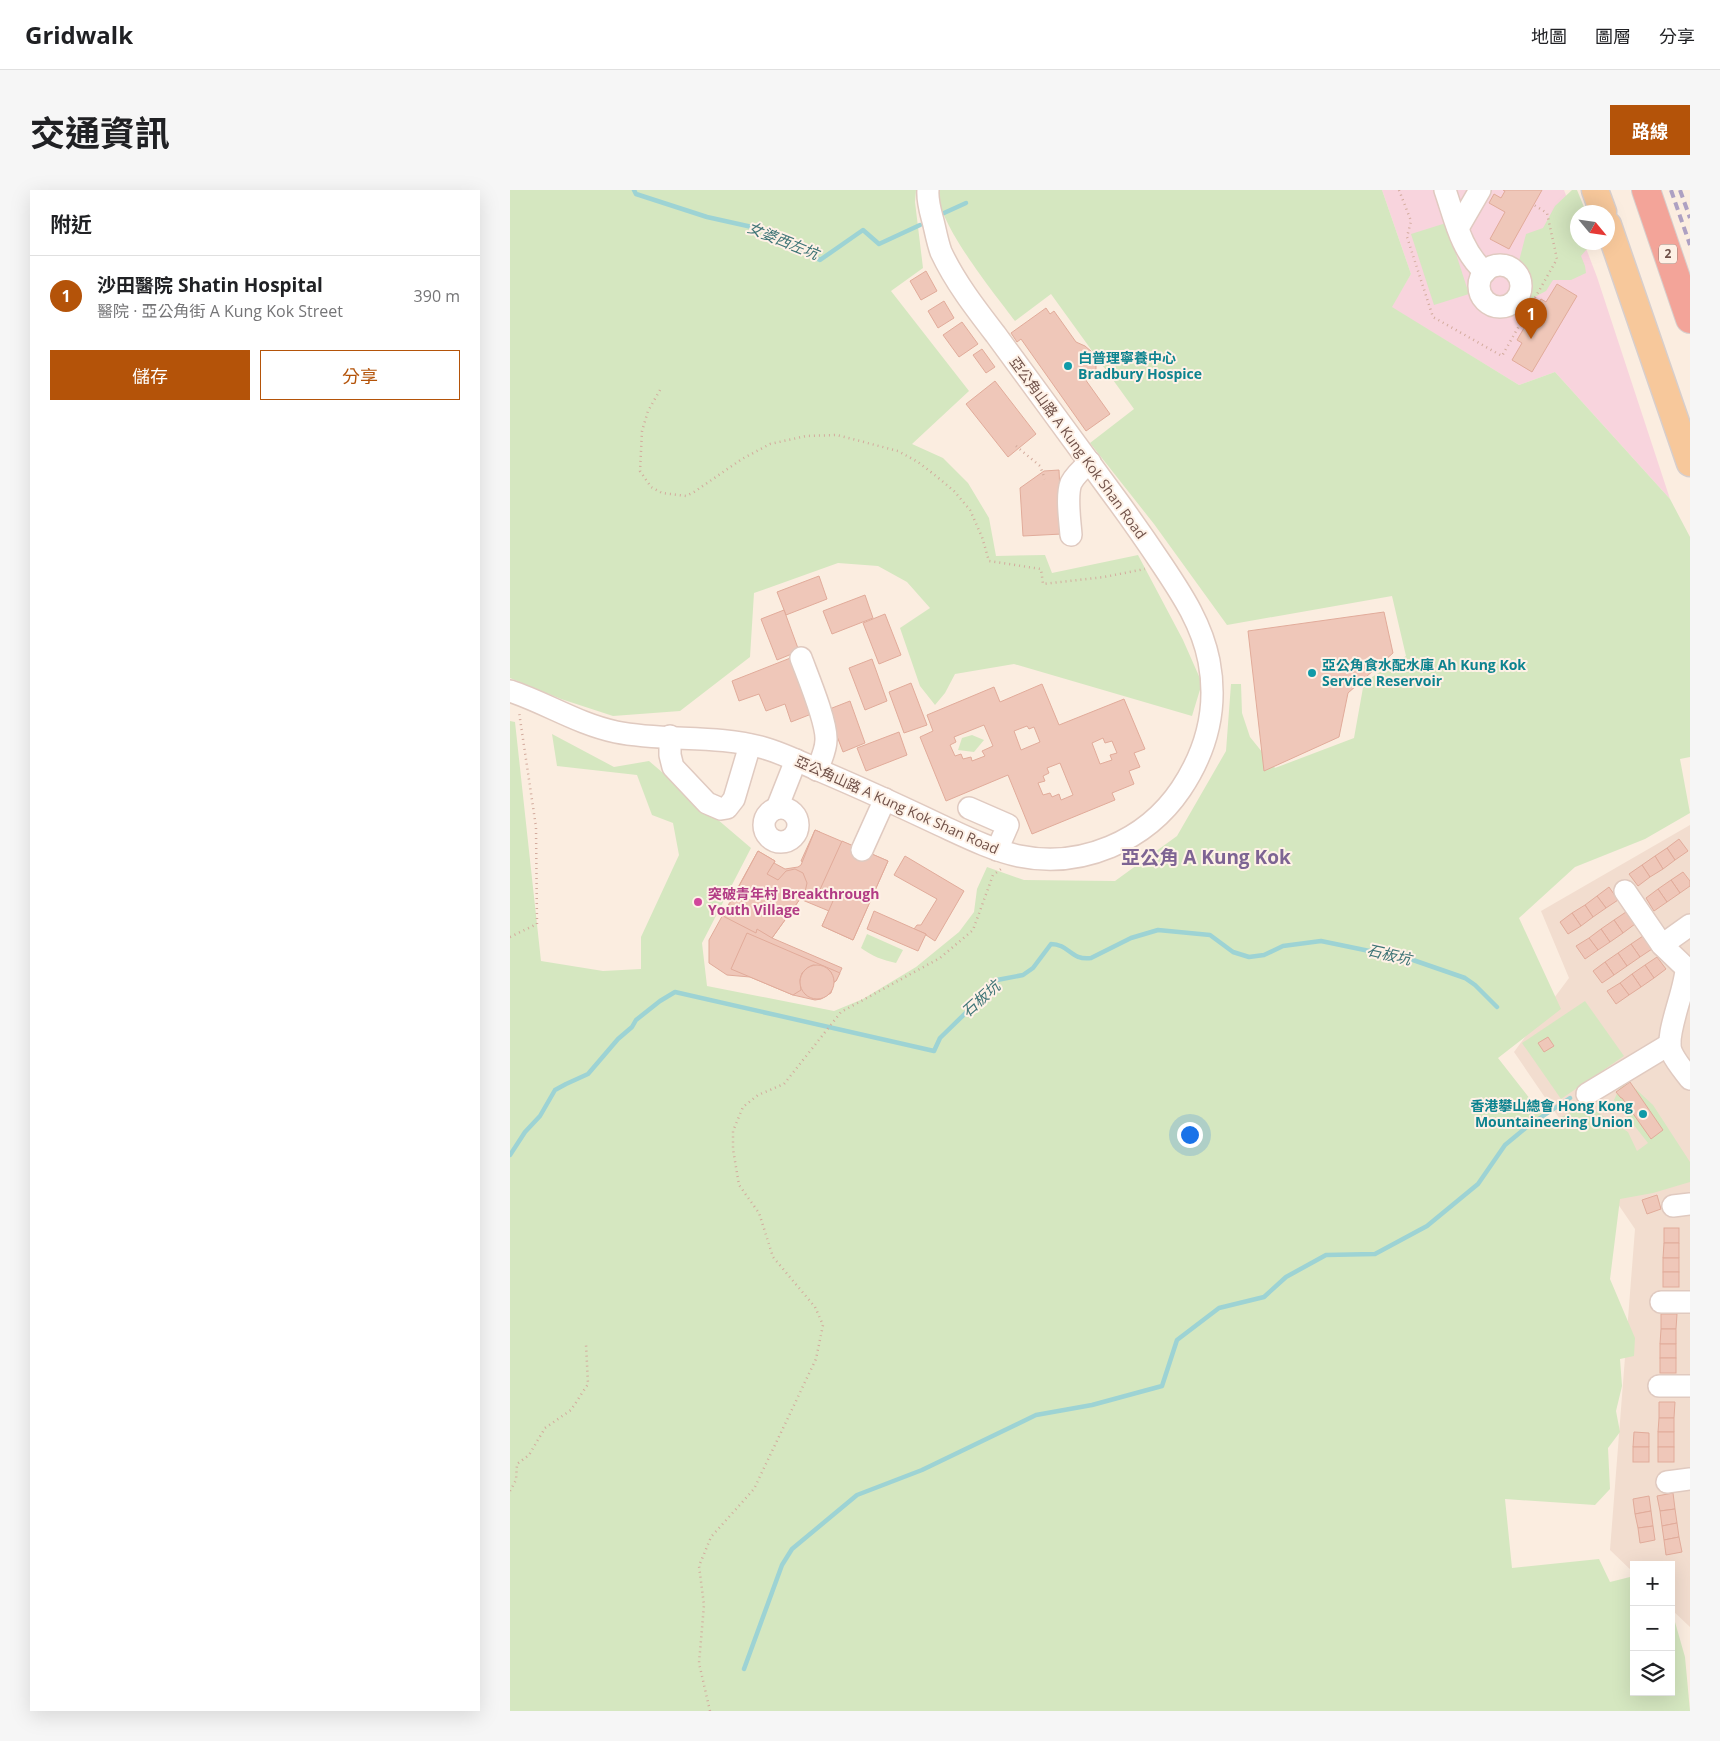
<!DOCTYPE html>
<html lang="zh-TW">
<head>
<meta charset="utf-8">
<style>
  :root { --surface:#fff; --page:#f6f6f6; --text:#202124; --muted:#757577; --line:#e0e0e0; --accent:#b45309 }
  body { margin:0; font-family:"Open Sans","Noto Sans TC",sans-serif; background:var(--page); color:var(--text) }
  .controls { position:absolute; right:15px; bottom:15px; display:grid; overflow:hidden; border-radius:0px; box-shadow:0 5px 20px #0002 }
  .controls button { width:45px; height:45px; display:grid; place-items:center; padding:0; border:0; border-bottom:1px solid var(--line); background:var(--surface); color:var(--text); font:25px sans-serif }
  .compass { position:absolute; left:1060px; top:15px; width:45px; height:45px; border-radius:50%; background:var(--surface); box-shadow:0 5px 20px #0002; rotate:119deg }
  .you { position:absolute; left:679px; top:944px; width:18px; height:18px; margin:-12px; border:4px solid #fff; border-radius:50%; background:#1a73e8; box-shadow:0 0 0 8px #1a73e833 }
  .badge { display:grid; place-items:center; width:32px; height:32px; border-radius:50%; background:var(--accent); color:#fff; font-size:16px; font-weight:700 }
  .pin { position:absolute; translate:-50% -41px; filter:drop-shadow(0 1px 2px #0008) }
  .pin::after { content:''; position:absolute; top:26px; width:18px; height:15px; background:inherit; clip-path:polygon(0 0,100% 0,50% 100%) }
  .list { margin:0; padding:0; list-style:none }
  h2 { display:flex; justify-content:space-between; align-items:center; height:65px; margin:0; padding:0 20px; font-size:21px }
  h2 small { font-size:16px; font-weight:400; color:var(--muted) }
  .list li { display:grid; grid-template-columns:32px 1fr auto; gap:15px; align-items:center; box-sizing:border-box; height:80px; padding:0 20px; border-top:1px solid var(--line) }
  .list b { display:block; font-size:19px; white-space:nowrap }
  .list p { margin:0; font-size:16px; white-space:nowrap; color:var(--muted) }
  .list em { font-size:16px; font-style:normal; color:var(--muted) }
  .actions { display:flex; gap:10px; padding:15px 20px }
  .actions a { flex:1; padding:11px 0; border:1px solid var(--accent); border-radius:0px; text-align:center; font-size:18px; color:var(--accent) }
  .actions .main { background:var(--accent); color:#fff }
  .icon { flex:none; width:28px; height:28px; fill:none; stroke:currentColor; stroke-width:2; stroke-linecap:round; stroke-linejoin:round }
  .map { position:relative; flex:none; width:1180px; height:1521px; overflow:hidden; border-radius:0px }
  header { display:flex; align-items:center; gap:30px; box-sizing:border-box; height:70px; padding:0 25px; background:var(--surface); border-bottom:1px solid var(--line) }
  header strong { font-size:24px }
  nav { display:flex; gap:28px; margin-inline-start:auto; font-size:18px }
  .intro { display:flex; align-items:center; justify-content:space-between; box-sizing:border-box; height:120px; padding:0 30px }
  h1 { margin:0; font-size:35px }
  .button { padding:12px 22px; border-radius:0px; background:var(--accent); color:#fff; font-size:18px; font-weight:700 }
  main { display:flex; gap:30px; padding:0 30px }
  aside { flex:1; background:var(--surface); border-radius:0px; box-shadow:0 5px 20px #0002 }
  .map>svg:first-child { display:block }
</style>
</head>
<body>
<header>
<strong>Gridwalk</strong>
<nav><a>地圖</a><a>圖層</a><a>分享</a></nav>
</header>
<div class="intro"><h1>交通資訊</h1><a class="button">路線</a></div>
<main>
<aside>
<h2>附近<small></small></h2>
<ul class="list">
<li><span class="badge">1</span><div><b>沙田醫院 Shatin Hospital</b><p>醫院 · 亞公角街 A Kung Kok Street</p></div><em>390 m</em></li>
</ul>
<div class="actions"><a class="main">儲存</a><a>分享</a></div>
</aside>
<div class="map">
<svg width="1180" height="1521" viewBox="0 0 1180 1521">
  <rect width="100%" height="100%" fill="#fbede0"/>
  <polygon fill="#f2ddcf" points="1180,635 1180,1437 1161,1419 1161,1375 1124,1375 1124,1383 1100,1360 1125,1039 1004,862 1059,788 1031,721"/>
  <polygon fill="#f8d4dd" points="872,0 1054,0 1067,35 1068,52 1074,53 1087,87 1160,309 1045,182 1009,195 881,117 901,84"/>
  <g fill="#d5e7c0">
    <polygon points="0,0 406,0 405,12 413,78 381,101 459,201 402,254 433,268 458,293 479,328 486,366 535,365 542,383 628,365 673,450 692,493 682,526 504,474 445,484 435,503 425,515 410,496 390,438 420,418 397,392 368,376 328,373 244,403 240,467 170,521 103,526 51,509 0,488"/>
    <path d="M428,0H872L901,84L882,117L1009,195L1045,182L1160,309L1180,347V567L1170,569L1180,623L1135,649L1065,677L1009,728L1051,819L988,868L1039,933L1076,915L1118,942L1127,961L1138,953L1104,910L1114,888L1143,915L1180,972V992L1143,1003L1110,1009L1100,1089L1125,1148L1124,1166L1110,1169L1112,1196L1106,1221L1110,1242L1098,1258L1100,1299L1085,1315L995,1309L1002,1378L1089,1369L1100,1392L1124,1386V1502H1161V1418L1175,1467L1180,1521H0V531L5,532L31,771L93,781L131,779V747L169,665L163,633L142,625L127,585L47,576L42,544L104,577L139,571L241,658L192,753L197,796L324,821L353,809L406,777L449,742L464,722L467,699L477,677L514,690L605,691L667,646L716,561L721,494H731L732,523L740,547L765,578L844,548L854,492L896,466L882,406L717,435L644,334L580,253L624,219L541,104L505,131C484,103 426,32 428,0Z"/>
    <polygon points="1062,0 1067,0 1076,22 1068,22 1068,52 1082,53 1071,66 1075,76 1076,83 1061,90 1043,90 1036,101 1015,112 1001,102 1016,44 1033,38 1045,16"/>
    <polygon points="936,33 959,104 924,115 901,44"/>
    <polygon points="462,545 474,550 464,562 448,560 452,548"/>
    <path d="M357,744L393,760L386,773C372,770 362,766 351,758Z"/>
    <polygon points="1075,811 1114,866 1051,909 1012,853"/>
  </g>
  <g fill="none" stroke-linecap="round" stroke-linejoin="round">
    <g stroke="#9dd3d4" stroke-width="4.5">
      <polyline points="124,0 126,4 197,27 251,39 310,70 353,40 369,54 410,35"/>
      <polyline points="434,23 456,13"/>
      <path d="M0,965L15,942L30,926L45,900L56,894L78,884L108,849L122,837L126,830L150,811L165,802L424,861L430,848L472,807L478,798L487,790L513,785L523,778L541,754C559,754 561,771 581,768L621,748L648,740L700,745L723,762L739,767L754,765L773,756L811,751L903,770L955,788L965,795L987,817"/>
      <polyline points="234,1479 272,1375 282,1359 347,1305 412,1280 526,1225 582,1215 652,1196 667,1150 709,1118 754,1107 776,1087 816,1065 865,1064 917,1036 968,994 995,955 1018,936 1060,908"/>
    </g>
  </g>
  <g fill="#efc7b9" stroke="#e1ab9a" fill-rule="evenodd">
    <polygon points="993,0 1032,0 999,59 980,49 995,22 979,13 984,4 991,8 995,1"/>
    <polygon points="416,81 427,101 411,110 400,91"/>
    <polygon points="1047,94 1067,106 1022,182 1002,170 1012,153 1007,150 1031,109 1036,112"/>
    <polygon points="434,111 444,128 428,138 418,121"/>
    <polygon points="536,118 540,124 544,121 566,152 575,156 582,162 586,171 586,181 575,189 600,224 576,241 511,149 507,152 501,143"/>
    <polygon points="452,132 468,154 449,167 433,145"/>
    <polygon points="472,159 485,177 476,183 463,165"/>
    <polygon points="485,191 526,244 498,267 456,214"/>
    <polygon points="549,280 552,344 513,346 510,298 534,281"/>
    <polygon points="309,386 317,409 276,425 267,402"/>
    <polygon points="355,405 363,428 322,444 313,421"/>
    <polygon points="274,420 289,461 267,470 251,429"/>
    <polygon points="874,422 883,463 838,503 829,547 754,581 738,441"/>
    <polygon points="375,424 391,465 369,474 353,433"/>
    <polygon points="283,467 304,523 281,532 275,514 256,521 249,504 229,511 222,491"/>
    <polygon points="362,469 377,511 355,520 339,478"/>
    <polygon points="401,493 417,535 394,543 379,502"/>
    <path d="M532,494L549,535L614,509L635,559L624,563L630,577L619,581L624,594L602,603L605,610L522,644L498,585L436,611L410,547L423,541L417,525L484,497L490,512ZM474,535L483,556L472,561L475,566L462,571L461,567L453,569L451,564L445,566L440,555L446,552L444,547ZM517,536L519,539L524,537L530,552L511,560L504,541ZM593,548L595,553L602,551L607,563L600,565L602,570L590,574L582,553ZM550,573L563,605L551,610L549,604L542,607L540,603L533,605L528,593L535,591L533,586L539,583L537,578Z"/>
    <polygon points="340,511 355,553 333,562 317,520"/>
    <polygon points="389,542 397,565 356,581 347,558"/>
    <polygon points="305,640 310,642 296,674 291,671"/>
    <polygon points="305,640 378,671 343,750 312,736 319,721 290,709 262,748 332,778 326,791 324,792 321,803 311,809 305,810 283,805 240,787 217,785 199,773 199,750 248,661 265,671 264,673 275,679 288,677 291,675"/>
    <polygon points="1169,649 1178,661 1165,670 1157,658"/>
    <polygon points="332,651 378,671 343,750 312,736 323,711 308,704"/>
    <polygon points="1157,658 1165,670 1153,679 1145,666"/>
    <polygon points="248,661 265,671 257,684 268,690 276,681 285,679 293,683 297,693 295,702 262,748 247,739 246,743 213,726"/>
    <polygon points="395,666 454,701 425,751 416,745 416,744 404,739 407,735 411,735 427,709 384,685"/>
    <polygon points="1145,666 1153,679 1140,687 1132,675"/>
    <polygon points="1132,675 1140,687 1128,696 1119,684"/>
    <polygon points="1173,682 1180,691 1180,696 1170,703 1161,690"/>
    <polygon points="1161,690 1170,703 1157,712 1148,699"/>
    <polygon points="1099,697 1108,710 1096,718 1087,706"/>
    <polygon points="1148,699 1157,712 1144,721 1136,708"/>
    <polygon points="1087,706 1096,718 1083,727 1075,715"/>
    <polygon points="1075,715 1083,727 1071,736 1062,723"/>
    <polygon points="364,721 416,744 408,761 357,739"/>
    <polygon points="1116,722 1125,734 1113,743 1104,730"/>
    <polygon points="1062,723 1071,736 1058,744 1050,732"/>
    <polygon points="1104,730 1113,743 1100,752 1091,739"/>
    <polygon points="1091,739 1100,752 1088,760 1079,748"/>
    <polygon points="237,743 330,783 326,791 324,792 321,782 315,777 303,775 297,778 292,783 290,790 291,800 283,805 221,779"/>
    <polygon points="1133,746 1142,759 1130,767 1121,754"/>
    <polygon points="1079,748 1088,760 1075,769 1066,756"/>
    <polygon points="1121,754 1130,767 1117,776 1108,763"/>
    <polygon points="1108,763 1117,776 1104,785 1095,772"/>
    <polygon points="1147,767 1156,779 1144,788 1135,775"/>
    <polygon points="1095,772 1104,785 1092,793 1083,781"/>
    <circle cx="307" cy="792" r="17"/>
    <polygon points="1135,775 1144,788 1131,797 1122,784"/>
    <polygon points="1122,784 1131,797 1119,805 1110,793"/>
    <polygon points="1110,793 1119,805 1106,814 1097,801"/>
    <polygon points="1038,847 1044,856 1034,862 1028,853"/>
    <polygon points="1120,892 1153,940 1141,949 1112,908 1111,908 1106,902"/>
    <polygon points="1147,1005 1151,1019 1137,1024 1132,1010"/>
    <rect x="1154" y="1038" width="15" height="15"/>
    <polygon points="1154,1053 1169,1053 1169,1068 1153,1068"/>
    <rect x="1153" y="1068" width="16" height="14"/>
    <rect x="1153" y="1082" width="16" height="15"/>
    <polygon points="1151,1124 1167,1124 1166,1139 1151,1139"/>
    <polygon points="1151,1139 1166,1139 1166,1154 1150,1154"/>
    <rect x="1150" y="1154" width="16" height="14"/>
    <rect x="1150" y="1168" width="16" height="15"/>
    <polygon points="1149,1212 1165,1212 1164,1228 1149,1228"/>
    <polygon points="1149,1228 1164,1228 1164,1242 1148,1242"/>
    <polygon points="1124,1242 1139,1243 1139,1257 1123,1257"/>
    <rect x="1148" y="1242" width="16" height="15"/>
    <rect x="1123" y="1257" width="16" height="15"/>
    <rect x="1148" y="1257" width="16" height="15"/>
    <polygon points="1163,1303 1165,1319 1150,1321 1147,1306"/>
    <polygon points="1139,1306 1141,1321 1125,1324 1123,1309"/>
    <polygon points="1165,1319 1167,1333 1152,1336 1150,1321"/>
    <polygon points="1141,1321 1143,1336 1128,1338 1125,1324"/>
    <polygon points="1167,1333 1169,1347 1154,1350 1152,1336"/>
    <polygon points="1143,1336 1145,1350 1130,1353 1128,1338"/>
    <polygon points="1169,1347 1172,1362 1156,1365 1154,1350"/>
  </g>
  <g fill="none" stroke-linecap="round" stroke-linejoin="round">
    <defs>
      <g id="minor">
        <path d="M935,0C945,29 951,61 975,82"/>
        <polyline points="948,38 970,0"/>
        <circle cx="990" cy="96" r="21"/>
        <path d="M561,345C560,331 556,306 561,293C565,285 573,278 580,272"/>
        <path d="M291,468C298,487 317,532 316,550C316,560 311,570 307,580"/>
        <path d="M0,501C36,513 68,534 106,542C155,552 206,544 254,558C275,564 294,574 313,582C353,599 392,617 430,635C456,647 482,660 509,666C571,679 636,651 671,599C697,560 708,518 699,471C692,435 673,406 653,376C637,352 621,329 604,306C565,252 525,199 486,145C466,119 445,92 431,62C428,54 426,44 424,35C421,23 417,12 418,0"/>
        <polyline points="160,546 160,565 163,577 197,613 211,619 217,618 224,609 240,555"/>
        <circle cx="271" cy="635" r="17"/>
        <polyline points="267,618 286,570"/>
        <polyline points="459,618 498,635 487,660"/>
        <polyline points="352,660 375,609"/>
        <path d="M1115,701L1152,755L1176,778C1176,800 1153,847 1162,863C1166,872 1174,881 1180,889"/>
        <polyline points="1152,755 1180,735"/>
        <polyline points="1077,904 1160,854"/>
        <polyline points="1163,1016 1180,1014"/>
        <polyline points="1151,1112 1180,1112"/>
        <polyline points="1149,1196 1180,1196"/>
        <polyline points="1157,1292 1180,1289"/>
      </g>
      <g id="major">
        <polyline points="1085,0 1093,22"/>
        <polyline points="1098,35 1180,273"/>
      </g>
      <polyline id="highway" points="1136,0 1180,129"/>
    </defs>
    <use href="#minor" stroke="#e0cac0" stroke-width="24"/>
    <use href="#major" stroke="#d7cecc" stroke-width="29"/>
    <use href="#highway" stroke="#d7cecc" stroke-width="30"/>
    <g stroke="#d3ab9d" stroke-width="2.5" stroke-dasharray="1 4" stroke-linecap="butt">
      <polyline points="889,0 901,31 897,47 923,127 992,166 1047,69 1037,23 1024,15"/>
      <polyline points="150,200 138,221 132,241 130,281 141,297 152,303 176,306 184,302 232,269 260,254 296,246 327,245 388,261 408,272 426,286 444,301 460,320 472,347 479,371 531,379 533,394 594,387 635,379"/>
      <polyline points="506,256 530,276 535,289"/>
      <polyline points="0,747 27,734 26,637 9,522"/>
      <polyline points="0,1301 6,1290 7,1274 19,1265 35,1238 61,1220 78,1194 76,1154"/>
      <polyline points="200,1521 189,1473 194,1415 189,1376 201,1347 244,1299 306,1169 313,1135 305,1117 263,1067 249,1023 229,995 223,959 223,941 233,917 248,905 274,894 331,822 430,768 463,740 483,685 491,679"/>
    </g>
    <use href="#minor" stroke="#fff" stroke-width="21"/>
    <use href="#major" stroke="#f7c89b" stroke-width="26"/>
    <use href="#highway" stroke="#f3a499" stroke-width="28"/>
    <g stroke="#aea0c2" stroke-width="4" stroke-dasharray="8 5" stroke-linecap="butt">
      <polyline points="1161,0 1180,55"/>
      <polyline points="1170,0 1180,28"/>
    </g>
  </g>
  <g fill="#0f9aa8" stroke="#fef1e6" stroke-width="2">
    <circle cx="558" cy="176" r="5"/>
    <circle cx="802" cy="483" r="5"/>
    <circle cx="1133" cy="924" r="5"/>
  </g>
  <circle fill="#d1479c" stroke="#fef1e6" stroke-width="2" cx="188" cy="712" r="5"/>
  <g text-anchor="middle" stroke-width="4" stroke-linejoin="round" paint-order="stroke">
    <rect fill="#fef1e6" stroke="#9b8178" stroke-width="1" x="1149" y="54.5" width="18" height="19" rx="4"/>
    <g font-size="12" font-weight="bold" fill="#705149">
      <text x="1158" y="68">2</text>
    </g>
    <g font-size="14" font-weight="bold" fill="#0d838f" stroke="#fef1e6" text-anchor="start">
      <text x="568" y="173">白普理寧養中心<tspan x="568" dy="16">Bradbury Hospice</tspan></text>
      <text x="812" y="480">亞公角食水配水庫 Ah Kung Kok<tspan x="812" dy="16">Service Reservoir</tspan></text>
      <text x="1123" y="921" text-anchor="end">香港攀山總會 Hong Kong<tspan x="1123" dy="16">Mountaineering Union</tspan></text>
    </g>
    <g font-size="14" fill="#705149" stroke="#fef1e6">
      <text transform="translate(568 258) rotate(54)" y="5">亞公角山路 A Kung Kok Shan Road</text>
      <text transform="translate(387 615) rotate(24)" y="5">亞公角山路 A Kung Kok Shan Road</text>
    </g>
    <g font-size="14" font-weight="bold" fill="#b23c85" stroke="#fef1e6" text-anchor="start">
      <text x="198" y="709">突破青年村 Breakthrough<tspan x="198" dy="16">Youth Village</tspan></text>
    </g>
    <g font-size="15" font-style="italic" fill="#3e7476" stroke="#fef1e6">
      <text transform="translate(273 51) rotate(22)" y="5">女婆西左坑</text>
      <text transform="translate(879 765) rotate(13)" y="5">石板坑</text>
      <text transform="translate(471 809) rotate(-42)" y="5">石板坑</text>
    </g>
    <g font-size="19" font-weight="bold" fill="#7d6493" stroke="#fef1e6">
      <text x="696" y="674">亞公角 A Kung Kok</text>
    </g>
  </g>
</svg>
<div class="controls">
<button>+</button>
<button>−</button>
<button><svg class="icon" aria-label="layers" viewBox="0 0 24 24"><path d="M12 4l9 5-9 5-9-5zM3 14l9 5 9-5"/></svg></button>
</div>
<svg class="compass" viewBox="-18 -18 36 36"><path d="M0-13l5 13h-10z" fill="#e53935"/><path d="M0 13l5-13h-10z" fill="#757577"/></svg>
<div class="you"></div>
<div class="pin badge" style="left:1021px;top:149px">1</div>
</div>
</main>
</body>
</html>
